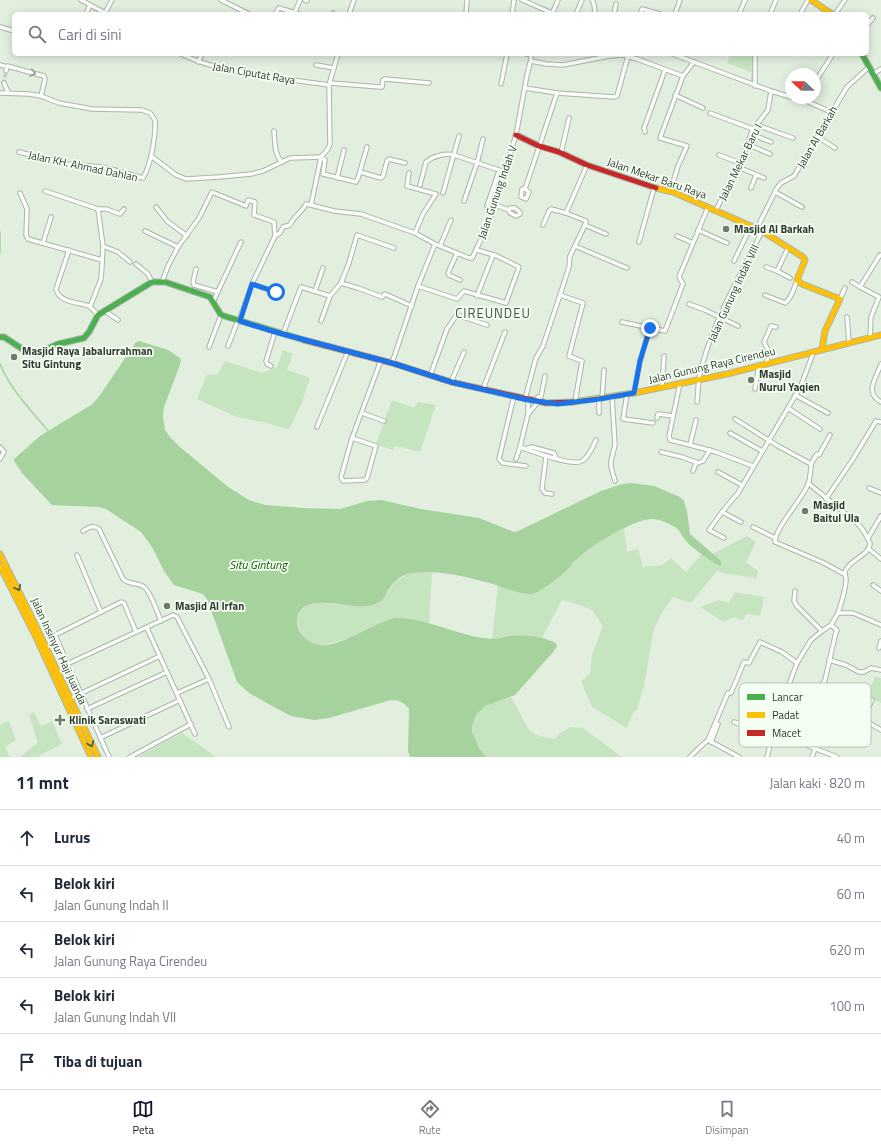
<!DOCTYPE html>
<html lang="id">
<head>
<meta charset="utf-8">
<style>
  :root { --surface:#fff; --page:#f2f2f3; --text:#1f2937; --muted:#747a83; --line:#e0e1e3; --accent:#111827 }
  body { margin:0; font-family:"Titillium Web",sans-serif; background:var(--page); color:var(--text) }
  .compass { position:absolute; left:785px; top:68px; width:36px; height:36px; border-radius:50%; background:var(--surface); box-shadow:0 2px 10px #0003; rotate:292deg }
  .stop { position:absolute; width:12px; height:12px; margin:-9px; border:3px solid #1a73e8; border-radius:50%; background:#fff }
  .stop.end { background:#1a73e8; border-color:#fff; box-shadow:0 1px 4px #0008 }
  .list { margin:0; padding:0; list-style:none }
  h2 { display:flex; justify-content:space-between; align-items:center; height:52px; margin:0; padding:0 16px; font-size:17px }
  h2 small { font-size:13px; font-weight:400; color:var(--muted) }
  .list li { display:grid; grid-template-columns:26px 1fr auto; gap:12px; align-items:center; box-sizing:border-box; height:56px; padding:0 16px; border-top:1px solid var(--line) }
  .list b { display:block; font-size:15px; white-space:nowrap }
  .list p { margin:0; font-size:13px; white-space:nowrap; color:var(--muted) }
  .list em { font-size:13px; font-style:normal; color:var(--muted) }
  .icon { flex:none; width:22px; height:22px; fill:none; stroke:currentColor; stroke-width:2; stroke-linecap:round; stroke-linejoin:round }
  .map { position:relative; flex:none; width:881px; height:757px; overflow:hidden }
  .search { position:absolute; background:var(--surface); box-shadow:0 2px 10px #0003; left:12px; right:12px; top:12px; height:44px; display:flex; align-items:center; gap:10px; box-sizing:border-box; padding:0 14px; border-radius:6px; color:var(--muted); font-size:15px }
  .sheet { height:332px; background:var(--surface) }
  nav { display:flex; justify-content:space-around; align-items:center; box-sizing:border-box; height:56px; border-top:1px solid var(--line); background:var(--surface); font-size:11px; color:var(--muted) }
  nav a { display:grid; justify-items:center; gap:2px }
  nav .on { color:var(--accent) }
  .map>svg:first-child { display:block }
</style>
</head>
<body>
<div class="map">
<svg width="881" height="757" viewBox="0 0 881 757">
  <rect width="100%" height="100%" fill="#e2efdf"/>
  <g fill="#c7e4c1">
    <polygon points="730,54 754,54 753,82 750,81 752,73 727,63"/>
    <polygon points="283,350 293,354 287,370 310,378 301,405 289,430 264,422 237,417 197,399 207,374 217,375 225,361 262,373 277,367"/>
    <polygon points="392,400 414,408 418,402 436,405 420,452 395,446 393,450 376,444"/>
    <polygon points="624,528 627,552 638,549 643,567 662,565 671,558 686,572 702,554 713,562 722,562 712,554 747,536 756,542 746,562 758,571 756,578 726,574 717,571 691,603 673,597 662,613 654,629 644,686 637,709 633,713 627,728 592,707 581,681 590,674 592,655 603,626 593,611 583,606 562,600 542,638 528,636 509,636 492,639 498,586 528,593 553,581 568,569 575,561 581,555 607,537"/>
    <polygon points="409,573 432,573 429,623 405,618 396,618 349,638 325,645 317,644 307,640 301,635 297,620 300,611 307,605 315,603 324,603 365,606 380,602 396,581"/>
    <polygon points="735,592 764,597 760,616 747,614 743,620 734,617 724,622 700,607 719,600 729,603"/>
    <polygon points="875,677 881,678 881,703 867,696"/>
    <path d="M511,697L529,730L538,736L555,739L559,734L571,727L583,728L622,757H486C477,746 467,733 475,718C477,714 481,709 485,706C492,701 503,699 511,697Z"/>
    <polygon points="34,712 41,726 52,721 62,744 40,755 40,757 20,757 38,742 29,715"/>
    <polygon points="9,721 16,740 5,747 10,757 0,757 0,725"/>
    <polygon points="182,733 216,757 137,757"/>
  </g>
  <path fill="#a6d29e" d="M139,341L168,350L180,358L181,361L178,370L164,407L163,416L165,430L170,437L180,447L227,486L249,500L265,505L303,508L340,509L367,501L381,500L421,509L479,518L514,532L518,531L601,491L622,484L631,483L654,486L680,497L684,501L687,511L690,534L720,560L722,564L720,566C713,563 692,548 686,541C682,537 681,532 677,528C669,524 660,518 650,519C631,521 590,546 576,560C573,562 571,566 569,568C562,575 540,593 531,594C519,594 504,588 493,584C464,576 442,570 412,573C401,574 392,583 387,592C385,595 384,599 381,601C377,604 370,606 364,606C346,608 301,591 297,619C296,634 308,643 321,645C338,648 376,622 395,618C402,617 409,619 416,620C442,625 466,638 493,639C499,639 504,636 510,636C525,635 542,636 556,643L557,646L554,651L515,695L485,706L476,715L472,726V732L479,748L486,757H410L408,751L409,709C405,703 399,700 391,700L329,718L314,720L291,716L272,706L249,693L237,682L207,599L203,594L174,585L164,571L152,547L141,532L106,509L99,507L52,505L49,502L22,473L14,461V459L40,436L91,405L98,398L136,342Z"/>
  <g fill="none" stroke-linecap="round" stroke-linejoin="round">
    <g stroke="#a6d29e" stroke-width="1.5">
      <polyline points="0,232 0,253"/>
      <path d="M0,364C10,389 31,410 48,431"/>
    </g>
    <polyline stroke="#bfcbbc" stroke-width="3.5" stroke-dasharray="3.5 2" stroke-linecap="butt" points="4,83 6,71"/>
    <defs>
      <g id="street">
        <polyline points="81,0 107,14"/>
        <polyline points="221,0 249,14"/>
        <polyline points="305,0 307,1"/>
        <polyline points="522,0 552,13"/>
        <polyline points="592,0 594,4 595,14"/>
        <polyline points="295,12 300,0"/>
        <polyline points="105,13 112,0"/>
        <polyline points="333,13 334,14"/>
        <polyline points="86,14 90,5"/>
        <polyline points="275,14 279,8 299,14"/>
        <polyline points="349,14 354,0"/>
        <polyline points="466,14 467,0"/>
        <polyline points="512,14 514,0"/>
        <polyline points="552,14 558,0"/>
        <polyline points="576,14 582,0"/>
        <polyline points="614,14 616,4"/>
        <polyline points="640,14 642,9 660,14"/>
        <polyline points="675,14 680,0"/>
        <polyline points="739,14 745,0"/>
        <polyline points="770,14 776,0"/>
        <polyline points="800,14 808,0"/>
        <polyline points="835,14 845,0"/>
        <polyline points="867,25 873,18"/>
        <polyline points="0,27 14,31"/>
        <path d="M181,54C209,67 231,71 262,75C284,79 307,82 329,85"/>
        <polyline points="338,54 329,85 330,144 328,149 321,157 311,205 334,211 361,214 415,233 435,244"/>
        <polyline points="673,54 694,62"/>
        <polyline points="531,61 546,64 563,65 609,56 623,55 637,59 683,76 694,62 771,91 791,97"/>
        <polyline points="198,62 202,54"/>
        <polyline points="0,65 4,66"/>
        <polyline points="316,65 334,68"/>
        <polyline points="6,71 7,66 44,76 45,79 41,96"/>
        <polyline points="873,74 881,69"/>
        <polyline points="815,82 833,54"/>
        <polyline points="4,83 8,92"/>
        <polyline points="330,83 380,87 382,87 383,80 385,79 429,83"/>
        <polyline points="501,84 507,54"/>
        <polyline points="755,86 755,54"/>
        <polyline points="525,88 557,93 614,97 617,96 628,56"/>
        <path d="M0,93L29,94L41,96L59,103L92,109L142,110L150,113L155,120C156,135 151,165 143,178L103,167L67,164L19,152"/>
        <polyline points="675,95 703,108"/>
        <polyline points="795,98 804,100 831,112"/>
        <polyline points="710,113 753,129"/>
        <polyline points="757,125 793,138"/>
        <path d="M274,131C275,142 274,154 282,162"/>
        <polyline points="645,132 644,128 665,70"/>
        <polyline points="751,134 771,142"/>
        <polyline points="818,137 835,148"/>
        <polyline points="747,144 770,154"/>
        <polyline points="561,153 569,118"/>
        <polyline points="719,155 740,163"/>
        <polyline points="151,156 176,175 186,179 219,177 251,174 263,171 290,158 321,157"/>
        <polyline points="321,157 325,160 323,174 356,182 358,178 367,147"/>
        <polyline points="738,167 764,178"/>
        <polyline points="360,172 381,178 383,176 387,161 389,159 405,163"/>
        <polyline points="409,173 407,186 436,194 423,214 415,233"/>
        <polyline points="337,178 344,150"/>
        <path d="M420,185L426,162C433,156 445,153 454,155L505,172"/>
        <polyline points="751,188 756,175"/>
        <polyline points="525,189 529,192 526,199 521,197 522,189 525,189 557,93"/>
        <polyline points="45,191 98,209 103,246 102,266 101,279 90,307"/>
        <polyline points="670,192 678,166 687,146 660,138 683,76"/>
        <polyline points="775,192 802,207"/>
        <polyline points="20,193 27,209 26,235 28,239 102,260"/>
        <polyline points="443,193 459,136"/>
        <polyline points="464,201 477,163 483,139"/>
        <polyline points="495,205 509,210 510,208 515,208 520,212 520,214 516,216 510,213 509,210"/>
        <polyline points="487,206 499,171"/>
        <polyline points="156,207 167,221 187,236"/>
        <polyline points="98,209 106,209 120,214 124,209"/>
        <polyline points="716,210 740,163 753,129 768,110 771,91"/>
        <polyline points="566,213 587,165"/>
        <polyline points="543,225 549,211 551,209 566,213 586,221 585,225"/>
        <polyline points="757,228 777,188 781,183 794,176 847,87 869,67"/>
        <polyline points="698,230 727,243"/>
        <polyline points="145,231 178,247"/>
        <polyline points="677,236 693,243"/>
        <polyline points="639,242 654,188"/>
        <polyline points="43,243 51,217"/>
        <polyline points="103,246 118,252 130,262"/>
        <polyline points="440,246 451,220"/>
        <polyline points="575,246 627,268"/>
        <path d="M69,250L56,289C59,303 78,302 89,306C92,308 95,312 98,315"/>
        <polyline points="457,253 448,273 449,275 460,280"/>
        <polyline points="734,261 751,226"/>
        <polyline points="136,264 148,274 152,282"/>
        <polyline points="766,267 777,271 788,248"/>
        <polyline points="196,269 193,282 194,285 218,292"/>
        <polyline points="777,271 790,278"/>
        <polyline points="162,282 168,266 178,247 199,218 212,192 246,206 248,200 255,202 254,215 274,222 275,236"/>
        <polyline points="852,282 860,287"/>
        <polyline points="341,283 349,263 357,235 394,248"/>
        <polyline points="252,284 275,292"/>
        <polyline points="418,286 457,299 464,291 506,303 519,267 497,256 477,250"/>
        <polyline points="315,291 323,268"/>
        <path d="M765,295L785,303C792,298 794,288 797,280"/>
        <polyline points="477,296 493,255"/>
        <polyline points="840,299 845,288"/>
        <polyline points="213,302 241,242"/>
        <polyline points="689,304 705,310 738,326"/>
        <polyline points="105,311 118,320"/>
        <polyline points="847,317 849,343"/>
        <path d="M239,321L252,284L275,236L280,233L283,227L290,225C294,215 301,214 306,204L311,205"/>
        <polyline points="321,321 330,296"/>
        <polyline points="622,322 650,328"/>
        <polyline points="283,334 301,287 330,296 341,283 358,288 382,297 385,294 412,306"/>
        <polyline points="870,338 871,317 879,297 860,287 880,255"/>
        <polyline points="228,346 238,320"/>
        <polyline points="209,347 221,315"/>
        <polyline points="392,363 418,286 435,244 469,258 472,258 488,225 516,135 527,75 531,59 531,55 526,54"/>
        <polyline points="767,363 768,350 764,342 771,326 776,327"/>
        <path d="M881,364C876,378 864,393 881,402"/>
        <polyline points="271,366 267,364 266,361 275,332"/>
        <polyline points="430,376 447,329 456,316 460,316 487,325"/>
        <polyline points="451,382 464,352"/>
        <polyline points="680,383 669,436 670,440 690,445 696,420"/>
        <polyline points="662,387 664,356"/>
        <polyline points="483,389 505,332"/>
        <polyline points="755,389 759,365"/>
        <polyline points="634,393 640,361 650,328 665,331 683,284 679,277 708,207"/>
        <polyline points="627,394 623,419 653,423"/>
        <polyline points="795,395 828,413"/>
        <polyline points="514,396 499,459 503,463 526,466"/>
        <polyline points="612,397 615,445 611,461 611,467 615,481"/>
        <polyline points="525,399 536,358 543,346 560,295"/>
        <polyline points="602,399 604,370"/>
        <polyline points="535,401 538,397 541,397 545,376"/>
        <polyline points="575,402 582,361 569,356 583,303 560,295 569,267 570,256 585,225 606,234"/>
        <path d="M697,402C698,394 698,385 699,378C710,326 739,278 762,231"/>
        <polyline points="788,408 820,429"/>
        <polyline points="362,413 384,421"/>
        <polyline points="599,413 599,399"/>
        <polyline points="528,414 538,402"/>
        <polyline points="657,418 658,414 673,416"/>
        <path d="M735,419L778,446L811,464C811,470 810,476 809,482C804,498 775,527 775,542L824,563L844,574"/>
        <polyline points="317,427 348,351"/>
        <polyline points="730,433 762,451"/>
        <polyline points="352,438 376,446 367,478 365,480 343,481 341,477 352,438 381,360"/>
        <polyline points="690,445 716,452 753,466"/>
        <polyline points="0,447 4,452 0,459"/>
        <path d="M520,447C532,451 572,467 582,461C589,457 593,447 596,440"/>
        <polyline points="525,449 532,447 554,453 556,458"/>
        <polyline points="661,452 682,457 698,463 703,461 710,450"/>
        <polyline points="546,456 542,489 545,493 552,494"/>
        <polyline points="516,459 520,447 528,414 528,400"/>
        <polyline points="811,464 817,454 819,455 830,435"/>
        <polyline points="693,471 696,463"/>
        <polyline points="718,472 742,485"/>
        <path d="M808,483L857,523L863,530L870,543C870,554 853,559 847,568C843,572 846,575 846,579C846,589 841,604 838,613"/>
        <polyline points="869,488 881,493"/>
        <polyline points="826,499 853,459 876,421 881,422"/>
        <polyline points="722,512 741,522"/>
        <polyline points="753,527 775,538"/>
        <path d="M83,531C88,528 93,524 99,529L123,579C129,585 138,582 144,587C151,592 157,612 161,621"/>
        <polyline points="724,538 709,530 722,512 738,493 788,408 800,388 814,351"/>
        <polyline points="868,538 881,516"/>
        <polyline points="869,549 881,559"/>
        <polyline points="77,555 101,612"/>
        <polyline points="873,585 881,591"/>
        <polyline points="795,591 794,601 797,606 822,631"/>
        <polyline points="147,628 195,734"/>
        <polyline points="879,648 881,641"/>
        <polyline points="829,660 846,665 859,672 864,672 871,668 881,670"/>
        <polyline points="67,664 173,615 177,617 209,679 229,727"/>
        <polyline points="854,689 846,707 847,710 881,730"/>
        <polyline points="177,693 209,679"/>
        <polyline points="751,693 782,704"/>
        <polyline points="69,699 160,656"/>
        <polyline points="780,708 797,715 808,723 810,723 813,703 819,690 825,680 836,632 837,630 831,625"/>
        <polyline points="87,709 167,672"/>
        <polyline points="811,714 831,728"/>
        <polyline points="863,719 872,700"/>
        <polyline points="734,722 752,729 759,735 772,741"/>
        <polyline points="775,733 837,757"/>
        <polyline points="100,738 180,700"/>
        <polyline points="708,740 728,693 731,693 744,662 749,663 760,642 782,652 797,663"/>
        <polyline points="708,740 739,757"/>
        <polyline points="711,742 718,724"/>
        <polyline points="109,757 55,635 121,602 124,603 136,632"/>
        <polyline points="130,757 191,724"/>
        <polyline points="690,757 699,748 708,740"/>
        <polyline points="767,757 780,708 797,663 811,640 822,631 831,625 838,613 853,613 881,625"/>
        <polyline points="812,757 815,749"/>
      </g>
      <g id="fast">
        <polyline points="862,54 881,88"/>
        <polyline points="0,337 4,337 24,350 33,353 40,352 58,344 84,338 89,332 98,315 152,282 165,282 210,297 221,315 304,340"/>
      </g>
      <g id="slow">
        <polyline points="811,0 832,14"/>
        <polyline points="656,188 673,192 762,231 803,257 805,260 797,280 802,284 840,299 825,331 822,349"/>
        <polyline points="573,402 634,393 727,374 881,335"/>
        <polyline points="0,554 34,622 98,757"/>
        <polyline points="0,566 36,637 91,757"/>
      </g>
      <g id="jam">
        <polyline points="516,135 539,146 559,152 587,165 656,188"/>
        <polyline points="304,340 392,363 451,382 546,403 573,402"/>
      </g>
    </defs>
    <use href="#street" stroke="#abb5a9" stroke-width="5.5"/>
    <use href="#fast" stroke="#abb5a9" stroke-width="7"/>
    <use href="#slow" stroke="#abb5a9" stroke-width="7"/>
    <use href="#jam" stroke="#abb5a9" stroke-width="7"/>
    <use href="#street" stroke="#fbfdfa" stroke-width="3.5"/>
    <use href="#fast" stroke="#4caf50" stroke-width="5"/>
    <use href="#slow" stroke="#ffc107" stroke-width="5"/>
    <use href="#jam" stroke="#c62828" stroke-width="5"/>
  </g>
  <defs><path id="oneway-chevron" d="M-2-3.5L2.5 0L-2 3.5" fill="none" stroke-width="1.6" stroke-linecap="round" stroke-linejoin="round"/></defs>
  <use stroke="#969c94" href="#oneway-chevron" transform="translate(33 73) rotate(14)"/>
  <g stroke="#395d39">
    <use href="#oneway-chevron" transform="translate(18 588) rotate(63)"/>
    <use href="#oneway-chevron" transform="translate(91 744) rotate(65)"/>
  </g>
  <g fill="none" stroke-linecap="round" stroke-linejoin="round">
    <polyline stroke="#1a73e8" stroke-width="5" points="276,292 252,284 240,321 275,332 392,363 451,382 528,400 558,404 599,399 634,393 640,361 650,328"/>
  </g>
  <g fill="#6f796d" stroke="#f4fef2" stroke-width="1.5">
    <circle cx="726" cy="229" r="4"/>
    <circle cx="14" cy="357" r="4"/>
    <circle cx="751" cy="380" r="4"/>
    <circle cx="805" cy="511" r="4"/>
    <circle cx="167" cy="606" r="4"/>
    <path d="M58 714h4v4h4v4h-4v4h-4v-4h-4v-4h4z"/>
  </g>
  <g text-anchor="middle" stroke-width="3.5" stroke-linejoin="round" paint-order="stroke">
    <g font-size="11" fill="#313a2f" stroke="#f4fef2">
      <text transform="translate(254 73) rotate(10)" y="4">Jalan Ciputat Raya</text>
      <text transform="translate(817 137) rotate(-60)" y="4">Jalan Al Barkah</text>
      <text transform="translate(740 162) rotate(-64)" y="4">Jalan Mekar Baru I</text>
      <text transform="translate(83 166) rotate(12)" y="4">Jalan KH. Ahmad Dahlan</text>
      <text transform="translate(657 178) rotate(19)" y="4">Jalan Mekar Baru Raya</text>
      <text transform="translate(497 192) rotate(-71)" y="4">Jalan Gunung Indah V</text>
      <text transform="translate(733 293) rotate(-65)" y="4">Jalan Gunung Indah VIII</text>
      <text transform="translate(712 365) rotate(-13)" y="4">Jalan Gunung Raya Cirendeu</text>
      <text transform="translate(59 651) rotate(65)" y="4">Jalan Insinyur Haji Juanda</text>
    </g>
    <g font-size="11" font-weight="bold" fill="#313a2f" stroke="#f4fef2" text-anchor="start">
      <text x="734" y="233">Masjid Al Barkah</text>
      <text x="22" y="355">Masjid Raya Jabalurrahman<tspan x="22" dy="13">Situ Gintung</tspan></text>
      <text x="759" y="378">Masjid<tspan x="759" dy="13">Nurul Yaqien</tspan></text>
      <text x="813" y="509">Masjid<tspan x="813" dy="13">Baitul Ula</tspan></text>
      <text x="175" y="610">Masjid Al Irfan</text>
      <text x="69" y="724">Klinik Saraswati</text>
    </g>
    <g font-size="12" font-style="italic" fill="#146100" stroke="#f4fef2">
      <text x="258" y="569">Situ Gintung</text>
    </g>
    <g font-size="13" letter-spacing="1" fill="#42553e" stroke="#f4fef2">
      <text x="493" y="318">CIREUNDEU</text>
    </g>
  </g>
  <rect x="739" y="683" width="132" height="64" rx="6" fill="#f4fef2" stroke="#bac3b8" stroke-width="1"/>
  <rect x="747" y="694" width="18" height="6" fill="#4caf50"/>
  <rect x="747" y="712" width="18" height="6" fill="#ffc107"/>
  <rect x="747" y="730" width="18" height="6" fill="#c62828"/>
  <g font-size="11" fill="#313a2f">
    <text x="772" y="701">Lancar</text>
    <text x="772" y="719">Padat</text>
    <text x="772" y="737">Macet</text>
  </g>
</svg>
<svg class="compass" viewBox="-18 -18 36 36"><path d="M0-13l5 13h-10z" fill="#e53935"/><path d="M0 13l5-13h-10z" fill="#747a83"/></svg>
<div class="stop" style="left:276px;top:292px"></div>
<div class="stop end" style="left:650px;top:328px"></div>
<div class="search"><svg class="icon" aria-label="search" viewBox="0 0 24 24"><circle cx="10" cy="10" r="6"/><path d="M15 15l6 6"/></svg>Cari di sini</div>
</div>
<section class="sheet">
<h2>11 mnt<small>Jalan kaki · 820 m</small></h2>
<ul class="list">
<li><svg class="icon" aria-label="ahead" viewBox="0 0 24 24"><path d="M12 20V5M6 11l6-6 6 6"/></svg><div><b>Lurus</b></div><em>40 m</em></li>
<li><svg class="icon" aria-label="left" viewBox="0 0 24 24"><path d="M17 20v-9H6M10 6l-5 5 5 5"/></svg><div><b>Belok kiri</b><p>Jalan Gunung Indah II</p></div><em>60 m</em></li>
<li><svg class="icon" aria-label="left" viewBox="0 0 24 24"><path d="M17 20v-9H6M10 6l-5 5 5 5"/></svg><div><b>Belok kiri</b><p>Jalan Gunung Raya Cirendeu</p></div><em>620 m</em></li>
<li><svg class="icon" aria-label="left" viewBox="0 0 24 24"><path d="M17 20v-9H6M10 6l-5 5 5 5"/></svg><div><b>Belok kiri</b><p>Jalan Gunung Indah VII</p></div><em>100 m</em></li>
<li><svg class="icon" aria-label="arrive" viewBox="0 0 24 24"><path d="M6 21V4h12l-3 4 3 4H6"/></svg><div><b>Tiba di tujuan</b></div></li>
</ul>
</section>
<nav>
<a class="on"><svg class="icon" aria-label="map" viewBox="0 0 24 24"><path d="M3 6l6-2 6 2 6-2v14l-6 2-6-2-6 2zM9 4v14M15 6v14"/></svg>Peta</a>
<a><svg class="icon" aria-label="directions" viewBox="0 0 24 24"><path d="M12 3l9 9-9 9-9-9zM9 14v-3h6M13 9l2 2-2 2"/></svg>Rute</a>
<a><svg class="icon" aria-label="saved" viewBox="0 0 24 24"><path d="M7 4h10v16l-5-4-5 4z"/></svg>Disimpan</a>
</nav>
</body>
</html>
